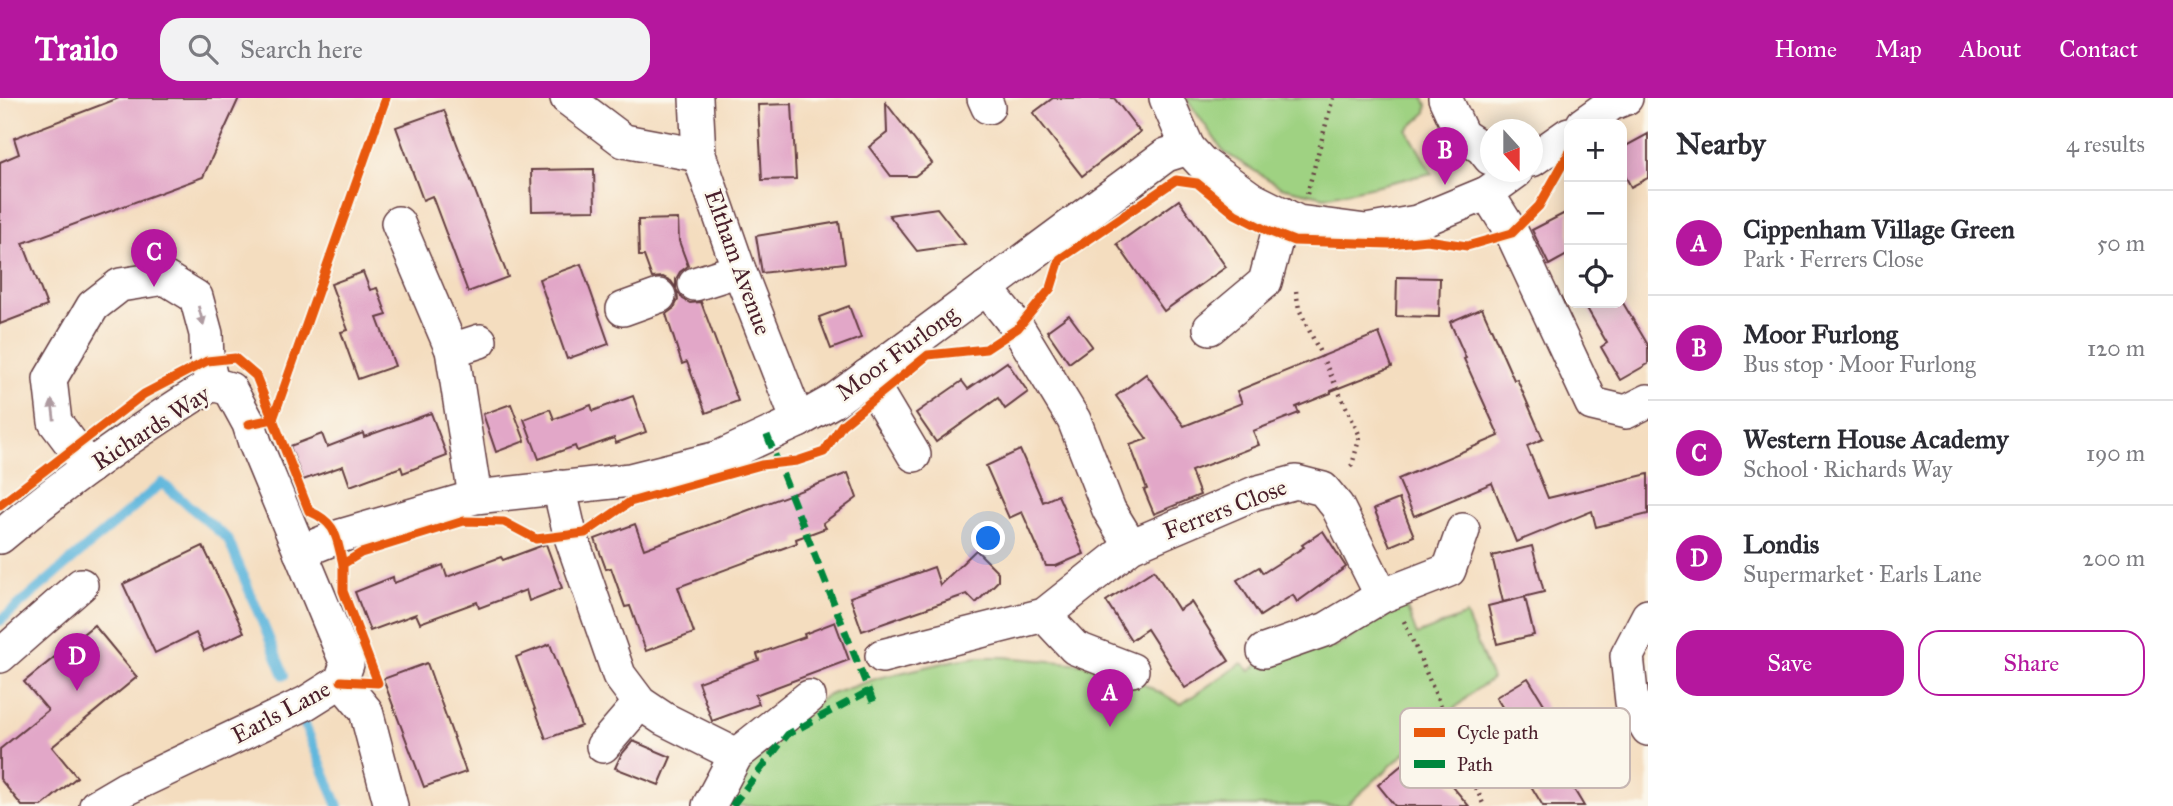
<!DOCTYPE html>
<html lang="en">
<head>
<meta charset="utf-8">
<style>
  :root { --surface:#fff; --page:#f2f2f3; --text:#2b2b33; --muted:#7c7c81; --line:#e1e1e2; --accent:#b5179e }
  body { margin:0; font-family:"IM FELL Great Primer",serif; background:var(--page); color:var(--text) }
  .controls { position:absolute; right:21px; top:21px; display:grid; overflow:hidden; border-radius:14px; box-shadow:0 4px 18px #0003 }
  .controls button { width:63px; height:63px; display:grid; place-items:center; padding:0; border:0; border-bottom:2px solid var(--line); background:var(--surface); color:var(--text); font:35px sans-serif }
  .compass { position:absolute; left:1480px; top:21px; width:63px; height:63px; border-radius:50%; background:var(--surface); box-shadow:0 4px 18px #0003; rotate:159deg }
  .you { position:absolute; left:989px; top:441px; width:24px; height:24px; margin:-18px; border:5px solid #fff; border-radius:50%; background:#1a73e8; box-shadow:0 0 0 10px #1a73e833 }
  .badge { display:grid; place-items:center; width:46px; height:46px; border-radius:50%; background:var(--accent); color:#fff; font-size:23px; font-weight:700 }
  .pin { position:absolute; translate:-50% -58px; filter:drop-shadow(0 2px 4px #0008) }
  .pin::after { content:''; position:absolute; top:37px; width:24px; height:21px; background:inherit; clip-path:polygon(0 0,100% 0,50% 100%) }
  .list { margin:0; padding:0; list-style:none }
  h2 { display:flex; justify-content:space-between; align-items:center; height:91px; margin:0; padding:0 28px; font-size:30px }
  h2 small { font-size:23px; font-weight:400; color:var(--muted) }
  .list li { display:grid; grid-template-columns:46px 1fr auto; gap:21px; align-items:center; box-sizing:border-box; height:105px; padding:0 28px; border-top:2px solid var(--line) }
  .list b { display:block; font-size:26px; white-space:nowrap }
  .list p { margin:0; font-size:23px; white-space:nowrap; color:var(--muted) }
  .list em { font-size:23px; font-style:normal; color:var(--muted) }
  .actions { display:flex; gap:14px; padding:21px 28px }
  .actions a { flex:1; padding:16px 0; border:2px solid var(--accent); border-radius:21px; text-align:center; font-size:24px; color:var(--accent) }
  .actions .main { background:var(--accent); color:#fff }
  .icon { flex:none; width:38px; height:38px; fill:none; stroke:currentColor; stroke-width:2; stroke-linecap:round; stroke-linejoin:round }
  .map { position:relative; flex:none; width:1648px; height:708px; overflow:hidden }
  header { display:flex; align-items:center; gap:42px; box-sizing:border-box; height:98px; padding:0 35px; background:var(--accent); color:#fff }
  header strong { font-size:33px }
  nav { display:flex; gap:38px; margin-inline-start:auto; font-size:24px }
  .search { width:490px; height:63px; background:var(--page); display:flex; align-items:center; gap:18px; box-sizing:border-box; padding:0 24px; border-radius:21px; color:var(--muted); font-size:26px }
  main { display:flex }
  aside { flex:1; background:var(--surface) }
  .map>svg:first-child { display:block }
</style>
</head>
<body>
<header>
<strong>Trailo</strong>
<div class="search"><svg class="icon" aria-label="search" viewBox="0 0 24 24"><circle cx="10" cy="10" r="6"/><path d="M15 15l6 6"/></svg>Search here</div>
<nav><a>Home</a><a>Map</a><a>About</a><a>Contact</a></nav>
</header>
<main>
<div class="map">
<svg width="1648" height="708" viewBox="0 0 1648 708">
  <rect width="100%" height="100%" fill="#fbf7ec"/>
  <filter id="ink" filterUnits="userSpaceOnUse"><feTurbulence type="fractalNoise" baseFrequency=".0143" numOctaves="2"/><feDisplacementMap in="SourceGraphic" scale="14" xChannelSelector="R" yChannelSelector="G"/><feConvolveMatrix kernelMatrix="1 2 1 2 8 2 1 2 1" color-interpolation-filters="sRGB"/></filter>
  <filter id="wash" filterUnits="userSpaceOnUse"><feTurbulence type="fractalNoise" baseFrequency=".00686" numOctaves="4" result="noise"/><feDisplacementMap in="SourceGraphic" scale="28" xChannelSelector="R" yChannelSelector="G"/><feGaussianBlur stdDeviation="1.57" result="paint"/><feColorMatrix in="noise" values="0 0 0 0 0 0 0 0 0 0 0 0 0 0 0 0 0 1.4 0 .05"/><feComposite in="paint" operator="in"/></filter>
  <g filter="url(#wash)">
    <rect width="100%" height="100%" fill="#f4ddbf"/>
    <g fill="#9fd282" stroke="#747856" stroke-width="2">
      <polygon points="1186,0 1424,0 1427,7 1426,15 1407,32 1432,75 1325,99 1281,89 1224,54"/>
      <polygon points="1406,508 1417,537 1466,517 1492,581 1473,594 1346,708 720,708 757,652 826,598 878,580 956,562 979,559 1004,559 1084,566 1138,583 1181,606 1242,565 1250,573 1293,539 1329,544 1335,550 1371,526"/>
    </g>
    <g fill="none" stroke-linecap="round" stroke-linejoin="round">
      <g stroke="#60b7dd" stroke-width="10">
        <polyline points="0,523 162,385 228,441 284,577"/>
        <polyline points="304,625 338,708"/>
      </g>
    </g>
    <g id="blocks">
      <g fill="#e2a7c8">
        <polygon points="119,0 239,0 203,79 23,145 47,208 0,226 0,64 19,56 14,40"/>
        <polygon points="1053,0 1114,0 1140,34 1082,78 1033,15"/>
        <polygon points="886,5 932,65 915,78 891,78 869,49 887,35"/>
        <polygon points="792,6 796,81 762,82 758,7"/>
        <polygon points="444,12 508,179 468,194 432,98 423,102 396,29"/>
        <polygon points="1648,36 1648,80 1631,89 1622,72 1622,50"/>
        <polygon points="594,71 595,112 532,113 531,72"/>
        <polygon points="1179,102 1226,169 1164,213 1117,146"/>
        <polygon points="937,110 965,146 917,153 889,117"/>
        <polygon points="1569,113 1569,156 1549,167 1532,132"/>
        <polygon points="678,121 679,143 688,168 680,174 676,181 676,190 671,183 663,179 652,180 644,158 639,158 638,122"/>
        <polygon points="839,124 845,165 762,175 756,138"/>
        <polygon points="581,166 609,246 567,261 539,181"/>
        <polygon points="363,174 370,192 377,190 387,217 377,220 395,268 358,281 341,234 348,232 331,186"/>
        <polygon points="1397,179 1440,180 1439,219 1396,218"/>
        <polygon points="677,193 683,201 690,205 701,204 738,303 706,315 687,264 682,266 666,216 674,210 678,202"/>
        <polygon points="1584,205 1623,205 1648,247 1648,266 1620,282 1601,249 1607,245"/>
        <polygon points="849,208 861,240 831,251 819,219"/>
        <polygon points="1482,210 1514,282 1517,281 1543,341 1527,348 1548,400 1648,376 1648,416 1596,429 1592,413 1516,444 1492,385 1414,418 1398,381 1499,338 1464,261 1466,260 1450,224"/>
        <polygon points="1069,217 1092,248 1069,265 1047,233"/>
        <polygon points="1379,235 1392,269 1331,293 1331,295 1296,309 1299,315 1253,333 1259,347 1191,373 1200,397 1154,416 1144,392 1147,391 1130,347 1147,341 1116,298 1146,276 1184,328 1242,305 1237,293"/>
        <polygon points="1007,264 1028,294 1005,311 998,300 936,344 916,315 962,283 968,291"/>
        <polygon points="633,298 646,334 616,345 614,340 577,353 575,348 539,361 524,321 550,311 554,321 591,307 593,313"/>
        <polygon points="511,306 525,343 496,354 483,316"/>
        <polygon points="431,315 447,358 403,375 401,369 350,388 343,368 303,382 290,348 322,336 327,349 363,335 364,339"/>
        <polygon points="1020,352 1043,404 1058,397 1084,456 1056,468 1046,468 1022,414 1009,420 986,368"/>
        <polygon points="848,375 857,400 823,425 826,430 796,441 797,445 678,489 694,535 646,553 630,508 625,509 611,470 606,471 595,441 635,426 644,451"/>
        <polygon points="1399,401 1414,438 1390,448 1374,411"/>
        <polygon points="1323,433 1346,469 1297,504 1293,497 1260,518 1237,482 1259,469 1263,475 1304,449 1302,447"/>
        <polygon points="546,446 562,490 529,503 526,492 479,510 477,504 420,525 416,516 370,533 355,494 393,479 394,485 443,467 447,479 501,459 503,462"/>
        <polygon points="203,448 244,534 204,553 196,535 155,555 123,486"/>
        <polygon points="1532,448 1544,494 1503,504 1492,458"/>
        <polygon points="976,452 998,474 998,483 976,505 967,496 862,533 850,499 934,469 940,487"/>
        <polygon points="1154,472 1179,512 1191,504 1229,563 1185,590 1147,531 1131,542 1106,503"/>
        <polygon points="1525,499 1534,537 1497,546 1488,508"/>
        <polygon points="835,524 849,562 755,597 759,606 712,623 698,584 759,562 757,556 805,539 804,536"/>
        <polygon points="94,527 137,579 52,649 77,679 42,708 22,708 0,681 0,651 48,612 24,584"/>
        <polygon points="550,546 581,628 546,641 516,559"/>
        <polygon points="427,565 466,674 424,689 383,581"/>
        <polygon points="1528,580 1574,655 1558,665 1584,708 1543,708 1528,683 1542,674 1496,599"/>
        <polygon points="633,643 671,659 659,687 615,670 621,657"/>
        <polygon points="1421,651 1469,708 1395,708 1378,687"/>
      </g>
    </g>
  </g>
  <g filter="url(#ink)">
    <use href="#blocks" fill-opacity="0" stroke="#643c41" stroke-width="2"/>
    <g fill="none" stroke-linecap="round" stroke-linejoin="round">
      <defs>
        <g id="minor">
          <polyline points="567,0 624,43 699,57"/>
          <polyline points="696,0 699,57 739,172 798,323"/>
          <polyline points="984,0 988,9"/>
          <polyline points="1166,0 1188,50"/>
          <polyline points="1445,0 1462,37 1482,50 1490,60"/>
          <polyline points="1583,26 1611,6 1626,0"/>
          <polyline points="1532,62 1569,36"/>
          <polyline points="1487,95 1512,135 1592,306 1626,314 1648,303"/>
          <polyline points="398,125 452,252 475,399"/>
          <polyline points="695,186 739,172"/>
          <polyline points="986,190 1018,230 1074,322 1109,412 1131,448"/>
          <polyline points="623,211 659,198"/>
          <polyline points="1210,230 1265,184 1283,116"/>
          <polyline points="452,252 480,243"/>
          <polyline points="867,278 914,357"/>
          <polyline points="89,369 55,324 50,281 93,208 120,187 165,180 196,199 206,236 207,263 212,286"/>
          <polyline points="559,389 570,436 619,577 640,605 664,621 736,657"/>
          <path d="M0,439C67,382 138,332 212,286L230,291L249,326L255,345L347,566L341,583L306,605L125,691L96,708"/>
          <polyline points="300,454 337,439 475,399 630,382 718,360 798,323 835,302 1166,57 1188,50 1202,65 1252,101 1298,124 1366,133 1417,124 1487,95 1516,74"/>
          <polyline points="1044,517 1075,550 1132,572"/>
          <polyline points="1648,518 1627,558 1632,604 1648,631"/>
          <polyline points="1264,553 1327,531 1382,498 1449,472 1463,432"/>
          <polyline points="0,558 81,487"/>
          <polyline points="882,558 1044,517 1131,448 1255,395 1296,384 1323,391 1337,408 1382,498"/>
          <polyline points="341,583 366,613 391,708"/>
          <polyline points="603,648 640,605"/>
          <polyline points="709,708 736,657 809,599"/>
        </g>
      </defs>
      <use href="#minor" stroke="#643c41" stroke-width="36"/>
      <g stroke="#643c41" stroke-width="4.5" stroke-dasharray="2 5" stroke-linecap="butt">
        <polyline points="1307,96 1333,0"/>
        <polyline points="1296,193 1299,211 1360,338 1352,367 1348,371"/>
        <polyline points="1404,523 1484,708"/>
      </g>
      <use href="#minor" stroke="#fff" stroke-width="33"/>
      <g stroke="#00873e" stroke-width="7" stroke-dasharray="14 7" stroke-linecap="butt">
        <polyline points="767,337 874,606"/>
        <polyline points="732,708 788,636 869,593"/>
      </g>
      <defs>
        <g id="cycleway">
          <polyline points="249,326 273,321 386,0"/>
          <path d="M0,407L144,296L207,263L235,260L256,278L309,413C337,425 336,438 343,466"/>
          <polyline points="341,583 378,585 343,493 343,466 361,455 464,423 504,424 536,441 585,435 630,404 761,367 797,363 824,354 842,327 928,257 986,251 1018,230 1051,190 1060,161 1176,82 1197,85 1235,116 1268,133 1294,143 1390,146 1427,142 1467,148 1512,135 1539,108 1569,55"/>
        </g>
      </defs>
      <use href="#cycleway" stroke="#fbf7ec" stroke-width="13"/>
      <use href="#cycleway" stroke="#e8590c" stroke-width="9"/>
    </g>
    <defs><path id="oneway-solid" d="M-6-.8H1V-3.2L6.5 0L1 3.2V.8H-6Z" transform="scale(1.75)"/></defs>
    <g fill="#ae9aa0">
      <use href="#oneway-solid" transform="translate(201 218) rotate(75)"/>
      <use href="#oneway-solid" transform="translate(53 312) rotate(-97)"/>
    </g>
  </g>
  <g text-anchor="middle" stroke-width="5" stroke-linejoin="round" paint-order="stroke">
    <g font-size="24" fill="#4a1f2b" stroke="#fbf7ec">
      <text transform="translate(738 164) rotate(70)" y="8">Eltham Avenue</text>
      <text transform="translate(897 255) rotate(-36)" y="8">Moor Furlong</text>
      <text transform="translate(151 330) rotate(-33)" y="8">Richards Way</text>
      <text transform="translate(1225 411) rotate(-21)" y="8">Ferrers Close</text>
      <text transform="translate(281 614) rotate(-28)" y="8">Earls Lane</text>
    </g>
  </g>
  <rect x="1400" y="610" width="230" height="80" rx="10" fill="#fbf7ec" stroke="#c6b6b2" stroke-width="2"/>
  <rect x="1414" y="630" width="31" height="9" fill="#e8590c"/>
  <rect x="1414" y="662" width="31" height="8" fill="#00873e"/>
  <g font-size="19" fill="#4a1f2b">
    <text x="1457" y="641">Cycle path</text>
    <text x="1457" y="673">Path</text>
  </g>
</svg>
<div class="controls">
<button>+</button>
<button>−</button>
<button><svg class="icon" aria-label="locate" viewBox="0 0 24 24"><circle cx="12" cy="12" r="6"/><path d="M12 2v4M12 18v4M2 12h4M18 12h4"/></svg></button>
</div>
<svg class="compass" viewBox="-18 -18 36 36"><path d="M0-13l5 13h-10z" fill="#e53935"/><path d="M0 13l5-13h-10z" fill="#7c7c81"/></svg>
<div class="you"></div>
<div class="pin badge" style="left:1110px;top:629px">A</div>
<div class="pin badge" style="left:1445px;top:87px">B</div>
<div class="pin badge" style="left:154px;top:189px">C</div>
<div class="pin badge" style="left:77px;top:593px">D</div>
</div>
<aside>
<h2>Nearby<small>4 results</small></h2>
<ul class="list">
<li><span class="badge">A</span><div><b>Cippenham Village Green</b><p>Park · Ferrers Close</p></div><em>50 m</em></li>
<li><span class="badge">B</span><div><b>Moor Furlong</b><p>Bus stop · Moor Furlong</p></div><em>120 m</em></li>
<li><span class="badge">C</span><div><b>Western House Academy</b><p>School · Richards Way</p></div><em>190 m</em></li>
<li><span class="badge">D</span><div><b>Londis</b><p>Supermarket · Earls Lane</p></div><em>200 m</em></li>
</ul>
<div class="actions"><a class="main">Save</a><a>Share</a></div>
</aside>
</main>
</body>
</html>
